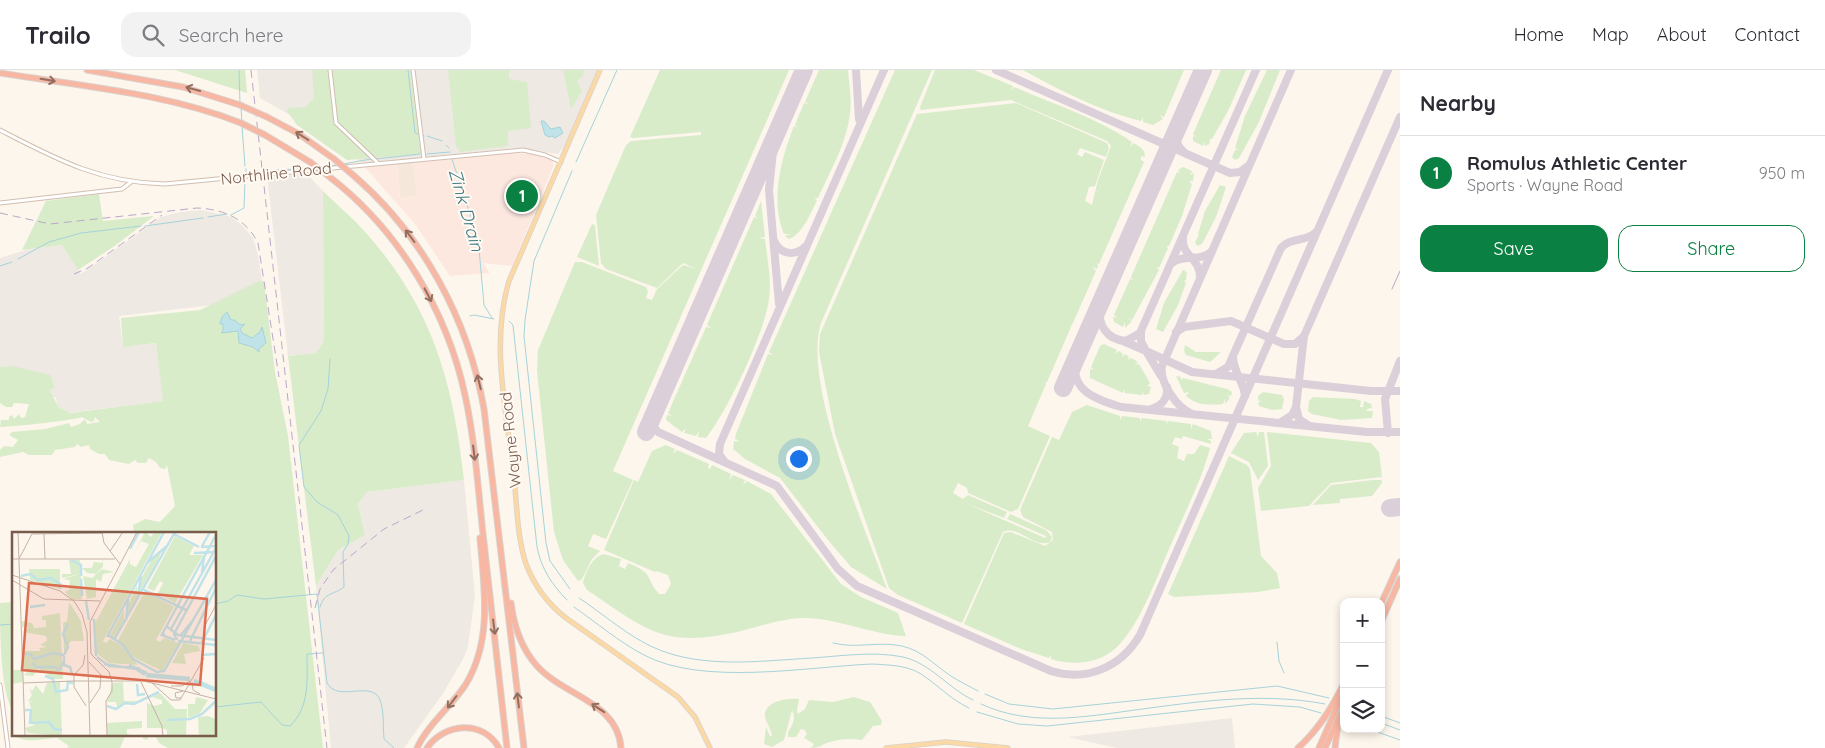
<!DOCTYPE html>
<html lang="en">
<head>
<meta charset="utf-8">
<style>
  :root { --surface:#fff; --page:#f2f2f3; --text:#2b2b33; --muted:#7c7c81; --line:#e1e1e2; --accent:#0b8043 }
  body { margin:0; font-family:Quicksand,sans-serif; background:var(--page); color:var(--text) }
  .controls { position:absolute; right:15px; bottom:15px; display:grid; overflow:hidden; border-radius:10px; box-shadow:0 2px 8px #0003 }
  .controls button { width:45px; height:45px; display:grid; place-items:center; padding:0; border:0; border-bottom:1px solid var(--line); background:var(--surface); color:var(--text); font:25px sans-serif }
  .you { position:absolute; left:798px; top:388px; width:18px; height:18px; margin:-12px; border:4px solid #fff; border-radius:50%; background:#1a73e8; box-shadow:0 0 0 8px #1a73e833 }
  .badge { display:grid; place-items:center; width:32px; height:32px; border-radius:50%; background:var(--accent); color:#fff; font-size:16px; font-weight:700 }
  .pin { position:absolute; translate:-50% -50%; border:2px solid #fff; box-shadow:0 1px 5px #0006 }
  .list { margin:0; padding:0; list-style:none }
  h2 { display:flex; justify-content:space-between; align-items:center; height:65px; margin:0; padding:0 20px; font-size:21px }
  h2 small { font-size:16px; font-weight:400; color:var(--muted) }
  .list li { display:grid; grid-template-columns:32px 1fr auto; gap:15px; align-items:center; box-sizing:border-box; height:75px; padding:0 20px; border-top:1px solid var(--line) }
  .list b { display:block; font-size:19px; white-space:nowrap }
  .list p { margin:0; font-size:16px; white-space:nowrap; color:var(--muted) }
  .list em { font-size:16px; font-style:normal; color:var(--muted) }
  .actions { display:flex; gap:10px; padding:15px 20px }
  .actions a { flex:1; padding:11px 0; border:1px solid var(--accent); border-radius:15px; text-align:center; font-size:18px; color:var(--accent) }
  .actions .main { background:var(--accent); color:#fff }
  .icon { flex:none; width:28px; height:28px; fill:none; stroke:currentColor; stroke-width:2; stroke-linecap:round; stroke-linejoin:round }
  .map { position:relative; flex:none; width:1400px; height:678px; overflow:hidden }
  header { display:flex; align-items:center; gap:30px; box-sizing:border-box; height:70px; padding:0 25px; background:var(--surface); border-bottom:1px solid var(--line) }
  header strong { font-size:24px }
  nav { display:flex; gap:28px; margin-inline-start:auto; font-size:18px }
  .search { width:350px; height:45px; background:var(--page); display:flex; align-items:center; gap:12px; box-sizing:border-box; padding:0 18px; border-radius:15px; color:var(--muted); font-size:19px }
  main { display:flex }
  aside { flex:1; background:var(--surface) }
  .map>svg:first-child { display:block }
</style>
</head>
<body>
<header>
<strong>Trailo</strong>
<div class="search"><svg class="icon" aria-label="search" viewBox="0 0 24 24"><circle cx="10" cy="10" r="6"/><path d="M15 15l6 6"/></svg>Search here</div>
<nav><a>Home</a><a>Map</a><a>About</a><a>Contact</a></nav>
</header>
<main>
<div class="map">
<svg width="1400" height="678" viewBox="0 0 1400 678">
  <rect width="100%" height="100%" fill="#fdf6ec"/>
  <polygon fill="#f5e8da" points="413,91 417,127 400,128 397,93"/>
  <polygon fill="#fde8e0" points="502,83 533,84 551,90 554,95 512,196 483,193 490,203 450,206 415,154 364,96 397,93 400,127 417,126 413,91"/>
  <g fill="#efe9e4">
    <polygon points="257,0 598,0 566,74 558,84 518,78 362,93 316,60 260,28"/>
    <polygon points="305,102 323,121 324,271 316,283 288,286 267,106"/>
    <polygon points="201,140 229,146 242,155 253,168 258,185 265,229 119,246 123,277 156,273 164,331 58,344 56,327 15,332 0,307 0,188 29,179 62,175 81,204 161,147 180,142"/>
    <polygon points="464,410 475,525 468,577 463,589 444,622 404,678 331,678 316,516 338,480 365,465 358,434 367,422"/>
    <polygon points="1232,648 1235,678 1117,678 1068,667"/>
  </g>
  <g fill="#d8ecc9">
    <polygon points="175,0 245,0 247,23"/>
    <polygon points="312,0 410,0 421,84 347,90 297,55 287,41 288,38 306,37 314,28"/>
    <polygon points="448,0 509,0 509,9 527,12 531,58 508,61 508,76 460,82 456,76"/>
    <polygon points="563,0 584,0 583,6 577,11 582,21 571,39"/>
    <polygon points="660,0 789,0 613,401 633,410 606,469 593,464 588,476 600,481 592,489 582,509 578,511 563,490 554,462 537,301 538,280 575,192 582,192 646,217 648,222 646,228 652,230 657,219 683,195 697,199 683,193 657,218 606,199 601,193 596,145 626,75 631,71 701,65 701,62 633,68 630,67"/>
    <path d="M819,0H848C849,14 852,29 850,43C847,72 830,102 818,128H814L817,130C812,141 802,165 789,169L785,166L790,164H784C770,131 781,88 794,56L798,58L795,55L804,33L810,34L805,32Z"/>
    <path d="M895,0H932L821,253C802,313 865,458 887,519L851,497L828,470L780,408L745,389L733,379L734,371L740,372L735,369L736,364L768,284L773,285L769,282Z"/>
    <path d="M935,0H974L1013,16L1011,21L1014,17C1053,34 1097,48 1132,72L1130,77L1134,73C1140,77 1145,79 1145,87L1141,86V90L1144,92L1099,194L1096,193L1098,195L1097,199L1092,197L1096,201L1072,255L1070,256L1071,257L1047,312L1045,313L1046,314L1028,356L1050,366L1018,439L1011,442L968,423L967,418L958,413L953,423L963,429L968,425L1007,442L1004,448L965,433L1045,468L1046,466L1007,449L1010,444L1046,460L1052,467L1050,472C1034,479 1018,454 1003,462L962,553L898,525L889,518L835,364L819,282L820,264L917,44L1016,33L1107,73L1109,78L1106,87L1080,78L1077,84L1082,87L1085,82L1104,90L1095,116L1089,117L1085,131L1092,135L1098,110L1111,76L1107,71L1011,30L921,40L920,37Z"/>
    <path d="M1023,0H1184L1164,47L1160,45L1163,49L1153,55L1143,52V47L1141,51C1100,41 1059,20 1023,0Z"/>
    <polygon points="1221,0 1246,0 1229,39 1212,69 1210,69 1209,74 1205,76 1204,71 1203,76 1193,71 1193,66 1196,67 1193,64"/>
    <polygon points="1267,0 1280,0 1259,52 1239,88 1235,90 1232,87 1235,80 1238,80 1235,78 1245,46"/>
    <polygon points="1183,97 1192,101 1190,106 1194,102 1193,111 1189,111 1192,114 1182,146 1169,176 1166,176 1168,178 1159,198 1156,197 1159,200 1132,250 1127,248 1132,251 1125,258 1125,252 1123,257 1114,252 1113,247 1117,248 1114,245 1130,209 1133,210 1131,207 1177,102 1180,103 1178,100"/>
    <polygon points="1220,115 1226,117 1216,147 1202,174 1197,176 1195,172 1199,165 1198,164 1205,141"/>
    <path d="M323,121C337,135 353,148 366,163C433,238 453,313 464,410L367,422L358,434L365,465L338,480L316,516L288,286L316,283L324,271Z"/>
    <polygon points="99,124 103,151 154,146 116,175 78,200 62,175 22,180 46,131"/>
    <path d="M761,131L765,167L759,168L765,169C767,188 772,210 769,229C765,262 727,342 706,368L698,367L699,361L696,366L684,363L686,358L682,362L666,350L667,345L672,346L668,343L706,257L711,258L707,255L754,147L759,149L755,146Z"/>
    <polygon points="592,154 595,155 599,196 577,187"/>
    <polygon points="1183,200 1185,200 1185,203 1187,201 1186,210 1184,211 1186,213 1178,235 1163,262 1156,259 1164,233"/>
    <path d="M259,211L264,212L275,302L288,366L323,678H168L159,673L156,667H149L147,670L143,669V665L132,667L130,664H215V463H134L133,455L145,449L160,452L175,436L167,395L165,399L160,398L156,392L149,388L146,393H138L135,390L129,394L109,390L105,384H99L90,379L89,375L81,377L77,374L75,377L55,380L52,385H29L23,382L0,387V380L4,376L13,377L18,370L9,365L12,362L45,359L69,353L71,357L80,354L85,349L87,354L100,352L95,347L94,351L91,352L82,347C76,350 12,357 0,357L1,350H9V347L12,345L14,349L19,344L21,348L25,347L29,334L14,333L12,337H6L0,333V297L13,296L50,305L55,317L50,320C52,326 56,331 58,337L70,343L163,331L156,273L123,277L121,248L200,240Z"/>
    <polygon points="1104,274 1117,280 1115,284 1119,281 1123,284 1122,288 1125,284 1129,287 1128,290 1131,288 1138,292 1135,295 1139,294 1150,313 1147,316 1151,317 1149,324 1144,325 1143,322 1142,325 1125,323 1124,319 1123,323 1090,308 1090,299 1094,300 1091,297 1100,276"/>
    <polygon points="1185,275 1196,282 1221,282 1210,292 1186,285 1184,281"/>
    <path d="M1176,306L1181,307V310L1183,308L1227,319L1232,322L1231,326L1227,325L1230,328L1225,334V329L1223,334C1210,335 1197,336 1186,326L1189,322L1184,323Z"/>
    <polygon points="1263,322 1282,325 1284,329 1282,339 1272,340 1259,336 1258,332 1261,332 1258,330 1258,326"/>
    <polygon points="1313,327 1355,329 1361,331 1360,337 1363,337 1364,331 1371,334 1372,338 1367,339 1367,341 1373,341 1372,348 1341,350 1312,344 1308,341 1309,331"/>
    <path d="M1087,335L1120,346V350L1122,346L1140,348V352L1142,348L1166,351L1167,354L1168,351L1191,354V359L1193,354L1211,361L1212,369H1207L1211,371V374L1183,366L1182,369L1175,367L1172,374L1179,377L1177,388L1184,391L1187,384H1194L1200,375L1210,378C1202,409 1186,440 1173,470C1158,503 1142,553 1116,578C1098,594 1073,596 1051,589V585L1049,588L1021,579L964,554L1004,463L1011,462L1045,476L1053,470L1052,462L1023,447L1020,440L1052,367L1059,370L1072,342Z"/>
    <polygon points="1256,362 1258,367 1259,362 1264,362 1268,396 1258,410 1249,392 1231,383 1244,363"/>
    <polygon points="1267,362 1371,373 1379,382 1382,407 1331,413 1309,436 1261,441 1258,418 1271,396"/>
    <path d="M666,375L675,379L673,384L677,380L709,394L708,398L710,399L712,395L731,404L729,410L733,405L745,410L743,415L747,411L771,424L841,514L861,527L898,543L906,566C876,566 837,548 805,548C784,548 761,556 741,561C664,579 648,561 587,520L583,513C586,501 592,487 604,484L621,489L619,496L625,499L628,493C655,504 644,506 659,524H665L671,514L668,505L656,501L655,502L604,480L634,410L638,412L652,381Z"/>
    <polygon points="1229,386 1247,395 1250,399 1261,486 1277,503 1280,518 1258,522 1174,527 1168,524"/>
    <polygon points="1372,410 1382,410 1382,413 1372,426 1340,429 1340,433 1313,435 1331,415"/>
    <path d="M14,532V644C0,623 0,560 0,533Z"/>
    <path d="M854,627L870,632L882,651L881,655L873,656L862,670C851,668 840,669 830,672C822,674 820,678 811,678L814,674L804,668L807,664L805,660L801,659L796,667H788V662C793,655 796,648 792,640L784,670L772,677L764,674L766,657L770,666H772C771,659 766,652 765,647C763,631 788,628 799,629L797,641L798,644L805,639L809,630L833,632Z"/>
    <path d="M14,662V664H126L120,678H67L69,676L57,668C41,669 26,674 13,665Z"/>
  </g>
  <g fill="#bfe3e8" stroke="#a5d3da">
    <polygon points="541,51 544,51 551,59 560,57 563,63 555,68 552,66 549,67 545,65"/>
    <polygon points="227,242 231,250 235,250 240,255 245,254 240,259 242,263 252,268 260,262 262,257 266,273 259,279 259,282 253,277 239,273 238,261 221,263 223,261 223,254 220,254 222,247"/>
  </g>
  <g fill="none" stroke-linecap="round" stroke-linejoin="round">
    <g stroke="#a5d3da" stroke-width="1">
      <polyline points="239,0 240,34"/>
      <polyline points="408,0 415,63 419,64"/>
      <polyline points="241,38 242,52"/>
      <polyline points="242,56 245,96"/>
      <polyline points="423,65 424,66"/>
      <polyline points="427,66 442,71"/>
      <polyline points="446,75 449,78"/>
      <polyline points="427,84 450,82"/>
      <polyline points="376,89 420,84"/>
      <polyline points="452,89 472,150 479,179 484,235 492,248"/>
      <polyline points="576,92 617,0"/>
      <polyline points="343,94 371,89"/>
      <polyline points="319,97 337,95"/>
      <polyline points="295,98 312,97"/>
      <polyline points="246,99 246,105"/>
      <polyline points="254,101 258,101"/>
      <polyline points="263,101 293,99"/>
      <polyline points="231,145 244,138 245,110"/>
      <polyline points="208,147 227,144"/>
      <polyline points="145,156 203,148"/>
      <polyline points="18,189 49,172 81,163 141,156"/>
      <polyline points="0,196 12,192"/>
      <polyline points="470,246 474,245 494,249"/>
      <path d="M509,251L513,255L537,477C541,498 552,515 567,530"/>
      <polyline points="570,519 550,491 546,473 524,266 525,250 534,191 572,101"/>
      <path d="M579,528C600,542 620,559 641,571C692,601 757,591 812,588C841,586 874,581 903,587C930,593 948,618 973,630"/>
      <path d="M215,534L228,531L237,525L264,529L317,524L327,613C338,634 375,607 381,633C384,644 383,657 384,669L394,678"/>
      <path d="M320,537C324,522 334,525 344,517L343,482L348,474L349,466L338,445L317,432L304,417L299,375L321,341L328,319L330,289"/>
      <path d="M574,537C597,553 619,572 644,585C702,616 806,597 872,594C888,595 907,595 921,604C938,615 950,629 969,638"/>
      <polyline points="0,555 14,554"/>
      <polyline points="1277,572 1279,591 1284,603"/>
      <path d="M833,573C856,579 879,571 902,576C923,581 934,595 951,606C960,612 969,616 978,621"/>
      <polyline points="985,624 1009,634 1053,639 1277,616 1329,628"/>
      <path d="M981,634C1034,659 1094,645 1150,638C1209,630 1267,623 1325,634"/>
      <path d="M215,637L261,632L282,655L290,656C310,637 307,610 307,584L323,583"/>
      <polyline points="977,642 1018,654 1047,656 1253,634 1300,637 1321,643"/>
      <polyline points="1381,646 1400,653"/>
      <polyline points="1381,653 1400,660"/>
      <polyline points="1369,659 1400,670"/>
    </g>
    <g stroke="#dbcfda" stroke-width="8">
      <polyline points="856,0 859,49"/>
      <polyline points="996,0 1230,103 1240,102 1248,96"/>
      <path d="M1178,56C1175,66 1175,74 1183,81"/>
      <path d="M1183,168C1181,185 1200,189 1200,206"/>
      <path d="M774,171C780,184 794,187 805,177"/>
      <path d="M1172,193C1185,183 1200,193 1212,181"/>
      <polyline points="779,234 769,120 773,81 781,53"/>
      <path d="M1099,236C1098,254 1106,270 1126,271L1140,263L1256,0"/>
      <polyline points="1141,262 1141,271 1146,281 1192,302 1371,321 1400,321"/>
      <polyline points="1176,262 1184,257 1231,251 1284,274 1295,274 1303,267"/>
      <polyline points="1123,271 1146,281 1161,306"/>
      <path d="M1077,286C1067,319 1094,329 1121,337L1367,362H1400"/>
      <path d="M1233,287C1233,301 1244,312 1245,326"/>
      <path d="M1216,304L1228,297L1281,178C1291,167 1305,172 1315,163"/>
      <polyline points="1296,337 1304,266 1400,47"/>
      <path d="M1151,339C1162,336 1168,328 1167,317"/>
      <path d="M1192,344C1177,338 1159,312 1162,296L1291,0"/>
      <path d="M653,345V356L658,362L777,416L838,499L857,516L1051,601C1087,612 1121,597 1140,565L1388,0"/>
      <polyline points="1281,352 1292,345 1296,337 1299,349 1308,355"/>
      <polyline points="1388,363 1385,329 1400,291"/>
      <polyline points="724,391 719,384 720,374 884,0"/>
    </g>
    <g stroke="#dbcfda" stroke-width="18">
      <polyline points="1063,318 1203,0"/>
      <polyline points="646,362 804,0"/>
      <polyline points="1390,438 1400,437"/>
    </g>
    <defs>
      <g id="minor">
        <polyline points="330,0 336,53 378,93"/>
        <polyline points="413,0 424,89"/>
        <path d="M0,60C56,89 100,113 165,114L523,80L545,85L561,92"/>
        <polyline points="0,133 122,119 131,112"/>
        <polyline points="0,615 8,678"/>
      </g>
      <g id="major">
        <path d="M600,0L509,211C490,274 507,343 514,407C517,435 517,467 526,494C534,515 548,534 566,548L678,627L695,647L710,678"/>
        <polyline points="886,678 946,672 1008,678"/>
      </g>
      <g id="highway">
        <polyline points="87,0 183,17 240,35"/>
        <path d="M0,3C81,16 165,23 241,53"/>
        <polyline points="267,47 299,64 334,89"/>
        <polyline points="265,65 310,92"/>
        <path d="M353,105C423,165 468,249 484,339L524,678"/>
        <path d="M331,108C399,161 447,241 465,325C475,371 478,418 483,464C491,535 499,607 507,678"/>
        <path d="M511,533C514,557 521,578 537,596C564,626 618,632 621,678"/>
        <polyline points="1381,534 1400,492"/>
        <polyline points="1381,552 1400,509"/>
        <path d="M417,678C428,654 452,636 466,614C493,569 484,517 480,468"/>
        <path d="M427,678C444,653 483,649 499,678"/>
        <path d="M1298,678C1319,659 1332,638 1344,613"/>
        <polyline points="1319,678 1344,621"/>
        <polyline points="1325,678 1344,636"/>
        <polyline points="1335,678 1338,654"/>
      </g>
    </defs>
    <use href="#minor" stroke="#d1beb0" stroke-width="5"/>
    <use href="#major" stroke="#dad1cd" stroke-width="5.5"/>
    <use href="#highway" stroke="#dad1cd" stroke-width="7"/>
    <use href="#minor" stroke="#fff" stroke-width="3"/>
    <use href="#major" stroke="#fbd9a5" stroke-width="4"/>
    <use href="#highway" stroke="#f7b7a3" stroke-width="5"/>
    <polyline stroke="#b9a8c9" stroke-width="1" points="1392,219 1400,201"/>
    <g stroke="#b9a8c9" stroke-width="1" stroke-dasharray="8 5" stroke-linecap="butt">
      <polyline points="251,0 327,678"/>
      <path d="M0,143L50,154L197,138C224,139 246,149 258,173L279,307"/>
      <polyline points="74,204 88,198 162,145"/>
      <polyline points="315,538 320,519 333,500 384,459 425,439"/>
    </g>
    <defs>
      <g id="highway-bridge">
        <polyline points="240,35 267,47"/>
        <polyline points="241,53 265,65"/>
        <polyline points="334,89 353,105"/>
        <polyline points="310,92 331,108"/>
      </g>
    </defs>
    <use href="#highway-bridge" stroke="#dad1cd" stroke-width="7" stroke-linecap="butt"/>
    <use href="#highway-bridge" stroke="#f7b7a3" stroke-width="5"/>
  </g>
  <defs><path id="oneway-shaft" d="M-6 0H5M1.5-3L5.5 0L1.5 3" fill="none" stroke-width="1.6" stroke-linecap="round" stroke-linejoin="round" transform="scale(1.25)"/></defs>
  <g stroke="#936e5e">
    <use href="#oneway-shaft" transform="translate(48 10) rotate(9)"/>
    <use href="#oneway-shaft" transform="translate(193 19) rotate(-165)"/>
    <use href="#oneway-shaft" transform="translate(302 66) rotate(-148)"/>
    <use href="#oneway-shaft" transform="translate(410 166) rotate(-127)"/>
    <use href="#oneway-shaft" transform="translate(428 225) rotate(62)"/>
    <use href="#oneway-shaft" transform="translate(479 312) rotate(-104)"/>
    <use href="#oneway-shaft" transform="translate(474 383) rotate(83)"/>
    <use href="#oneway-shaft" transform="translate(494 557) rotate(83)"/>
    <use href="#oneway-shaft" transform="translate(518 630) rotate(-97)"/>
    <use href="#oneway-shaft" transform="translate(452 632) rotate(127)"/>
    <use href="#oneway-shaft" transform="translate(598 638) rotate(-147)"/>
  </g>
  <g text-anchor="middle" stroke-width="4" stroke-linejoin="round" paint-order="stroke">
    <g font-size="16" fill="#7a5c4d" stroke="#fffaf3">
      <text transform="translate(276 103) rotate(-6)" y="6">Northline Road</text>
      <text transform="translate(510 370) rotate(-96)" y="6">Wayne Road</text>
    </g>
    <g font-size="18" font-style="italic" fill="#437c86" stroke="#fffaf3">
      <text transform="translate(466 140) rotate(74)" y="6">Zink Drain</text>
    </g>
  </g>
  <g transform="translate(12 462)">
    <rect width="204" height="204" fill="#fdf6ec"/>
    <path d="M133,0L139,5L142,0H150L91,109L94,111L98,107L110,114L126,133L97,131L83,120L82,93L118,27V32L124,35L137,12L129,9L119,27ZM163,4L182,14L177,23H191L163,71L146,61L151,51L148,49L142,59L135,56ZM149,20L145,30L128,59L130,45L140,27ZM91,27V34L84,42L75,41L70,36H80L82,30L90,31ZM57,28H68L70,67H60L53,60L57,58L58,48L51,47L68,42L50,46V42H59ZM17,37H48V57L18,48ZM90,37L102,40L91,42L89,50L84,47V65L75,67L71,44L80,46ZM125,54V67L115,82L116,72ZM133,59L162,75L144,108L148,110L152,106L167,111L150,139L121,125L106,108ZM57,70L69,89L72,109H59L52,120L51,91L55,89ZM112,77V90L101,106L98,103ZM48,81L51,147H36L35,141L26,137L21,144L12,143L18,138L11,136V119H29L27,116L35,115L28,113L35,109L34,104L11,100L17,95H10V89L20,91L22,96L34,95V88H30V84ZM171,111L187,114L188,119L172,122L174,132L160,131ZM0,138H10L11,150L0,152ZM48,150L50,204L16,201L13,196L23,193L18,191L17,181L20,179L17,170H23L16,169L20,163L17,155L20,159L24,153L31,162L35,151ZM111,150L112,169H126L105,175L104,170H95L101,151ZM148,161L163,177H175L174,203L155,204V198L150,196H135V171L142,174L150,172V168L140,165ZM184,165L196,168L188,181L176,186V172H183ZM196,184L204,187V204H187L186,185ZM130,189V196L115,197V202L120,204H95V191Z" fill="#d8ecc9"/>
    <path fill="none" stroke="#bfe3e8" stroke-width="2.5" d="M162,2L187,15M190,14L198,0M189,15L204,14M118,17L127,0M182,21L204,20M59,28L69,33V44M136,30L155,14M190,41L192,24M9,44L18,42L26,48L39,46L48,52V57M69,47L70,64M132,58L174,78M126,66L129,44M74,69L77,88M18,75L33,73M82,87L84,124M114,88L116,67M154,94L166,103L204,108M159,97L204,16M151,100L152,104L163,108M96,103L111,113L121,127L145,140L152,139L204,48M149,104L204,3M168,104L182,87M95,105L152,0M102,108L163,0M165,108L162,102L204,24M166,109L204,113M178,109L204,56M189,112L204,83M12,122H18L22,127L41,121L52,123M52,123L56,115L51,102L56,92M189,123L204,122M52,124V133L58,135L60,142M85,125L97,134L126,136L134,142M21,131L24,135H43L47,138L52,129M92,132L124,137L133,143M117,133L135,141M135,142L178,146M135,143L166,145M33,144L41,147L44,160L55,158L56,150L61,151M134,144L178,148M182,148L204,158M182,150L204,159M188,150L204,157M125,152L126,163L133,162M95,174L104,177L113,171L122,172L147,160M13,178H19L18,191L37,190L42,197L50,198M155,188L178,187L190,182L204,169"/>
    <path fill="none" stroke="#c5b3a7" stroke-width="1" d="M6,0L13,204M90,0L92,11L108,32M21,2L90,1M32,2L33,27M98,19L111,0M0,27H7L21,0M7,27H103M0,43L48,59L62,69L70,82L75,100L78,204M0,48L32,67L88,69M192,95L204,73M73,123L71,133L62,143V155L74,174M77,130L89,143L88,156L78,171M62,149H132L204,167M100,150L97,140L79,122L78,90L125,0M129,150L150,194L151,204M180,150L181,158L188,162M11,151L62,149M140,151L159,168H168L192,126M159,154H170L178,149M169,166H164L163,161L171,159M95,204L94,169L100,159V150"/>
    <path fill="#dc6d51" fill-opacity="0.15" stroke="#dc6d51" stroke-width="2.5" d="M17,51L195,67L188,153L10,138Z"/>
    <rect width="204" height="204" fill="none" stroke="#7a5c4d" stroke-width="2.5"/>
  </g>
</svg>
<div class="controls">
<button>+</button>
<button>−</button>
<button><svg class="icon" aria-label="layers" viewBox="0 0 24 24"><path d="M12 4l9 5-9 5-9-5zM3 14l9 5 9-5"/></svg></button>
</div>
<div class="you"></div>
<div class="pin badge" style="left:522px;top:126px">1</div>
</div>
<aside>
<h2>Nearby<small></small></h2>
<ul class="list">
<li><span class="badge">1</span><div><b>Romulus Athletic Center</b><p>Sports · Wayne Road</p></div><em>950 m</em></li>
</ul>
<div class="actions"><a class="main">Save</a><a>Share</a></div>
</aside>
</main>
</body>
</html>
